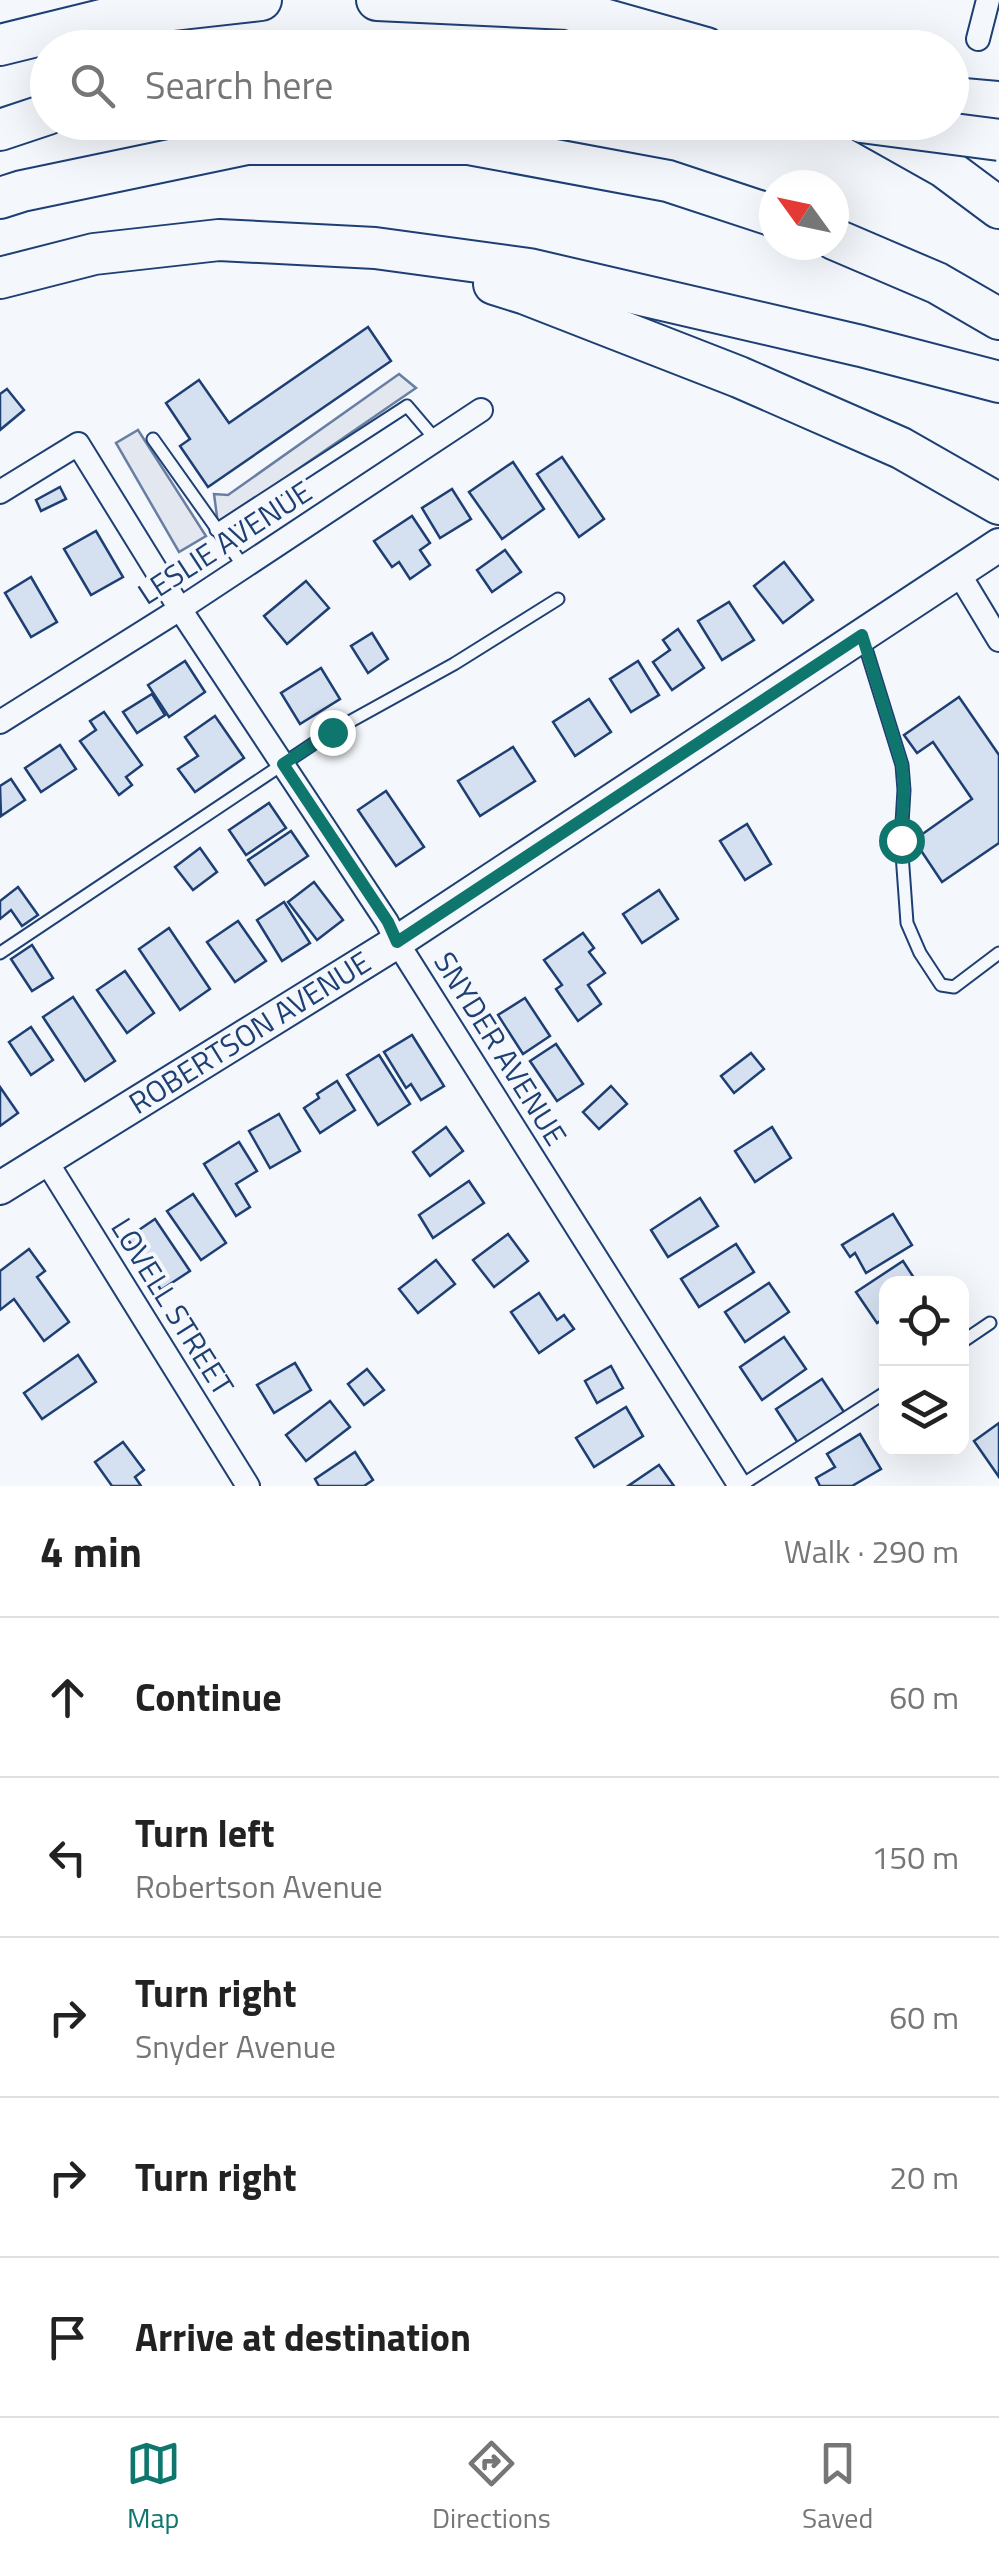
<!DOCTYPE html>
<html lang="en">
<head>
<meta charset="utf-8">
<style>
  :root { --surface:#fff; --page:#f6f6f6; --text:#222; --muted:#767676; --line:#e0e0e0; --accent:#0f766e }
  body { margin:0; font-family:"Titillium Web",sans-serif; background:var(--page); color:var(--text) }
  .controls { position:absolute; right:30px; bottom:30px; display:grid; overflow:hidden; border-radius:20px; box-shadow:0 10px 40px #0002 }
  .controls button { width:90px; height:90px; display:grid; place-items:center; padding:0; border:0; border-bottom:2px solid var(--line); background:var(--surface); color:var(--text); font:50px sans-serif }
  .compass { position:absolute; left:759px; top:170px; width:90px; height:90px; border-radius:50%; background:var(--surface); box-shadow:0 10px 40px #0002; rotate:303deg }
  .stop { position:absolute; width:30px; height:30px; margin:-22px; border:8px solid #0f766e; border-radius:50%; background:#fff }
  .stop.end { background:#0f766e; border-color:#fff; box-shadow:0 2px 10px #0008 }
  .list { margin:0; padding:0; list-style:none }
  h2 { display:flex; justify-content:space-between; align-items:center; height:130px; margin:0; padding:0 40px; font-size:42px }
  h2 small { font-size:32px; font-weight:400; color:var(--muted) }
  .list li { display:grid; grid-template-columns:65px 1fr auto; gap:30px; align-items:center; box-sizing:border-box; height:160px; padding:0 40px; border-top:2px solid var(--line) }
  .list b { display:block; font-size:38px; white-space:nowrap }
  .list p { margin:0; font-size:32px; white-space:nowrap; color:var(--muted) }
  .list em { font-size:32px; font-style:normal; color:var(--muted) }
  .icon { flex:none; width:55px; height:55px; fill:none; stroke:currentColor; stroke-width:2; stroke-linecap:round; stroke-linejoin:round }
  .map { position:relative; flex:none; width:999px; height:1486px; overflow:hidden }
  .search { position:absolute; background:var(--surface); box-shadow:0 10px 40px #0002; left:30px; right:30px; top:30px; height:110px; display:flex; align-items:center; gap:25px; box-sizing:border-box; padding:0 35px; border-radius:55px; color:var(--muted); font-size:38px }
  .sheet { height:930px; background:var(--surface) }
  nav { display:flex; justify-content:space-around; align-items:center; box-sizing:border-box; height:140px; border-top:2px solid var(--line); background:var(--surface); font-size:28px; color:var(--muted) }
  nav a { display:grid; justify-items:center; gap:5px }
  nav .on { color:var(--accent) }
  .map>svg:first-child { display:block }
</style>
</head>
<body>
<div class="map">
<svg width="999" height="1486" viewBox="0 0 999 1486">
  <rect width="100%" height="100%" fill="#f4f7fb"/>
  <g fill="#e3e8f0" stroke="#687fa3" stroke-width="2.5">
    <polygon points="399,374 416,388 218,524 214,494 228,495"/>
    <polygon points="138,430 206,536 179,552 116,443"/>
  </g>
  <g fill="#d5e0f0" stroke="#1d3f73" stroke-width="2.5">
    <polygon points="368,327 391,361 208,487 180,446 190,439 166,403 199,380 229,423"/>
    <polygon points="7,389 24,410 0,430 0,394"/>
    <polygon points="562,457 604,519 579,537 537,474"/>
    <polygon points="513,462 544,509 502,539 469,492"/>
    <polygon points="60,487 66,499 41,511 36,500"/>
    <polygon points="452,489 471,519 440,538 422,508"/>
    <polygon points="412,516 430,543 420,550 430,565 410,579 399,562 392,567 374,541"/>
    <polygon points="96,531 123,577 91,595 64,549"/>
    <polygon points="505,550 521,572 492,592 477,570"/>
    <polygon points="784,562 813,600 783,623 754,586"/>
    <polygon points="31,577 57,622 31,637 5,593"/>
    <polygon points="306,581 329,608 287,644 264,616"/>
    <polygon points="729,602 754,640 722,660 698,621"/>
    <polygon points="678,629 704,668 672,690 653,662 670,650 663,640"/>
    <polygon points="372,633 388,659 368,673 351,646"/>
    <polygon points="185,661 205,692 169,717 148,685"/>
    <polygon points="638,661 659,695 631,712 610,679"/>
    <polygon points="321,668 340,699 300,724 281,693"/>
    <polygon points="152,694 165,715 137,733 123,712"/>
    <polygon points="959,697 999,755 999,843 942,882 914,840 972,799 933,742 917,753 904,735"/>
    <polygon points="589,699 611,732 575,756 553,722"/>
    <polygon points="104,712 142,765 126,777 132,785 119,795 80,741 96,730 90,721"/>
    <polygon points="215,716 244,758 195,792 178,769 198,756 185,737"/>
    <polygon points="60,745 76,769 41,792 25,768"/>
    <polygon points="513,747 535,781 480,816 458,781"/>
    <polygon points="11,779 25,800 1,816 0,786"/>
    <polygon points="386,791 424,847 396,866 358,810"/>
    <polygon points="269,803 286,828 246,855 229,830"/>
    <polygon points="747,824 771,864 745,880 720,841"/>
    <polygon points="291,831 308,856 265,885 248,860"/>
    <polygon points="200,848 217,872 193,890 175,867"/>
    <polygon points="314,882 343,920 317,940 288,902"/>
    <polygon points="18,887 38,915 22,926 11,910 0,919 0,901"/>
    <polygon points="659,890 678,919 642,943 623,914"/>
    <polygon points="284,902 310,943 282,961 257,920"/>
    <polygon points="238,921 266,961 235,982 207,942"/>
    <polygon points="169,928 210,989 180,1010 139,949"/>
    <polygon points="583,933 594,948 589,952 605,973 588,985 601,1004 578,1021 556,989 562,985 544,960"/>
    <polygon points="32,945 53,978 32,991 11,959"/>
    <polygon points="125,971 154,1013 127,1033 97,990"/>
    <polygon points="73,997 115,1061 85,1081 43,1017"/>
    <polygon points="525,998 550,1036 523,1054 498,1015"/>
    <polygon points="31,1027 53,1060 31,1075 9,1042"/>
    <polygon points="412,1035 444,1086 421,1100 411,1084 406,1088 384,1052"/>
    <polygon points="556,1044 583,1084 557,1101 530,1061"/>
    <polygon points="751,1053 764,1069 734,1093 721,1076"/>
    <polygon points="379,1055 410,1104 378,1125 347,1075"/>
    <polygon points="337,1081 355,1110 320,1133 304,1108 319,1098 317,1094"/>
    <polygon points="611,1086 627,1104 599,1129 583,1112"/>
    <polygon points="0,1087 18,1113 0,1126"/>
    <polygon points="279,1114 300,1151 270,1168 249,1131"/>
    <polygon points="446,1127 463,1151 430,1176 413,1152"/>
    <polygon points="772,1127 791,1158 755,1182 735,1151"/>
    <polygon points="239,1142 257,1171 236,1184 250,1207 236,1216 204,1164"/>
    <polygon points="469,1181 484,1203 433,1238 419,1215"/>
    <polygon points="193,1194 226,1243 201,1260 167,1211"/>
    <polygon points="700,1198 718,1226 668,1257 651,1230"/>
    <polygon points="893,1214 912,1245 866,1273 855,1253 850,1257 842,1245"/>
    <polygon points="155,1219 190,1271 161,1290 127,1238"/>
    <polygon points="508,1234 528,1261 494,1287 473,1260"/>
    <polygon points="736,1244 754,1272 699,1307 681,1279"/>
    <polygon points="29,1249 45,1271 37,1277 69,1322 44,1341 14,1299 0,1310 0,1271"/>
    <polygon points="436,1260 455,1284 418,1313 399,1289"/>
    <polygon points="903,1261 914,1278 909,1284 886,1284 886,1317 877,1323 856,1292"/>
    <polygon points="769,1283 789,1312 745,1342 725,1312"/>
    <polygon points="539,1293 557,1320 564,1315 574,1329 539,1353 511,1312"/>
    <polygon points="784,1337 806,1369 762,1400 740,1367"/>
    <polygon points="78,1355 96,1382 42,1419 24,1393"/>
    <polygon points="295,1363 311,1390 274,1413 257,1385"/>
    <polygon points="611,1366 623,1388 597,1403 585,1381"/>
    <polygon points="367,1369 384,1390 364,1405 348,1384"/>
    <polygon points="822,1379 844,1412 798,1443 776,1409"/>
    <polygon points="330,1401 350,1427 306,1461 286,1435"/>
    <polygon points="626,1407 643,1436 594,1467 576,1438"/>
    <polygon points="999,1423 999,1477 974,1441"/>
    <polygon points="860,1434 881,1469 852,1486 820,1486 816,1478 835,1467 827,1454"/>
    <polygon points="123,1442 144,1470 135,1477 141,1486 112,1486 95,1462"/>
    <polygon points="355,1452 373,1480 364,1486 319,1486 315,1479"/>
    <polygon points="659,1465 674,1486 628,1486"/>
  </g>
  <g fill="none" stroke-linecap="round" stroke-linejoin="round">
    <defs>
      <g id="lane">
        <polyline points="153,439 244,567"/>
        <polyline points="216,530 407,406 436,440"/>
        <polyline points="863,639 902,765 904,790 901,840 907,923 920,953 941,985 954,987 999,953"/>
        <polyline points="0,953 331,732 454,664 558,599"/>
        <polyline points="962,1342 990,1323"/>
        <polyline points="740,1486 886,1392"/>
      </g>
      <g id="street">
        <polyline points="978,39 988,0"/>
        <polyline points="0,492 78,444 180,609 387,922 397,942 740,1486"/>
        <polyline points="958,572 999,640"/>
        <polyline points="0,722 180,609 481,410"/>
        <polyline points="45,1159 248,1486"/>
      </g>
      <polyline id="secondary" points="0,1188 397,942 999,545"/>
      <g id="highway">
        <polyline points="377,0 568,9 706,48"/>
        <polyline points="0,45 118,16 261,0"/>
        <polyline points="952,98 999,102"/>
        <polyline points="864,122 944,167 999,208"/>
        <polyline points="0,130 48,114"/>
        <polyline points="0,198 22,191 247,144 469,144 668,181 774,216"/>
        <polyline points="834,239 937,283 999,319"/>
        <polyline points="0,278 94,254 219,240 375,248 529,269 861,346 999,382"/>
        <polyline points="494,284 526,294 739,377 901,448 999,504"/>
      </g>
    </defs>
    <use href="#lane" stroke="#1d3f73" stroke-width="15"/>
    <use href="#street" stroke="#1d3f73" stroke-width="26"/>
    <use href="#secondary" stroke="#1d3f73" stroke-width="36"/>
    <use href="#highway" stroke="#1d3f73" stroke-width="44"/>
    <use href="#lane" stroke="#f4f7fb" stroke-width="11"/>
    <use href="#street" stroke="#f4f7fb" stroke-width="22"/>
    <use href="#secondary" stroke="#f4f7fb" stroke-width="32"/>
    <use href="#highway" stroke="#f4f7fb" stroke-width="40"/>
    <defs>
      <polyline id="highway-bridge" points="861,122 999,140"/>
    </defs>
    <use href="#highway-bridge" stroke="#1d3f73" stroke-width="44" stroke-linecap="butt"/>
    <use href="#highway-bridge" stroke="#f4f7fb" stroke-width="40"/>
  </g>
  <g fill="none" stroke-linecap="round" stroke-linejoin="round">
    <polyline stroke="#0f766e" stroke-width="12" points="332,732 283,764 388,922 397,942 862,635 902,765 904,790 901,840"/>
  </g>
  <g text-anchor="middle" stroke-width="8" stroke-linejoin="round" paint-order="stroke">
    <g font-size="30" fill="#1d3f73" stroke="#f4f7fb">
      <text transform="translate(225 543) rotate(-33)" y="10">LESLIE AVENUE</text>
      <text transform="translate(250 1033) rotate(-32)" y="10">ROBERTSON AVENUE</text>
      <text transform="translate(500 1049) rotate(58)" y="10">SNYDER AVENUE</text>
      <text transform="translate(172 1307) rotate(58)" y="10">LOVELL STREET</text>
    </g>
  </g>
</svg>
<div class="controls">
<button><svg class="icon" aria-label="locate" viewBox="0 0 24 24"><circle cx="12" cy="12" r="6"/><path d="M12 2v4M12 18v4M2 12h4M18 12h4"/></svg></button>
<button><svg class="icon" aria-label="layers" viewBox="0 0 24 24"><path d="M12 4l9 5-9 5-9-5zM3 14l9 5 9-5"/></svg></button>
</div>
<svg class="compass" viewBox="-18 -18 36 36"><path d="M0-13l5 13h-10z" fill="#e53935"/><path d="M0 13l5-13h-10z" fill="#767676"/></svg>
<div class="stop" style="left:901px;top:840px"></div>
<div class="stop end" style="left:332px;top:732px"></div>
<div class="search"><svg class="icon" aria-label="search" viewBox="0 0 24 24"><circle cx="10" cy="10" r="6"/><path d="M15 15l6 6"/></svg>Search here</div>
</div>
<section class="sheet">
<h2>4 min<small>Walk · 290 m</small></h2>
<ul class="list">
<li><svg class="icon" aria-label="ahead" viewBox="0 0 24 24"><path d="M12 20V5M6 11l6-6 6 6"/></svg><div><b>Continue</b></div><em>60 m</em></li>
<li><svg class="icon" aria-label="left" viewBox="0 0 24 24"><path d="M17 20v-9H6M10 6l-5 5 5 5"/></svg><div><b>Turn left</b><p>Robertson Avenue</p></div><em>150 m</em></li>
<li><svg class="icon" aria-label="right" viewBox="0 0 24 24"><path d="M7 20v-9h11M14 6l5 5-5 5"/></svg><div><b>Turn right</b><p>Snyder Avenue</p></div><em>60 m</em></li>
<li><svg class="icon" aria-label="right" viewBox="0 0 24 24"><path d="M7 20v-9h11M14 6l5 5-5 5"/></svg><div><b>Turn right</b></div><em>20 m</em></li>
<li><svg class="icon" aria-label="arrive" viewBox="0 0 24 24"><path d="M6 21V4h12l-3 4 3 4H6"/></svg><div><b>Arrive at destination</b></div></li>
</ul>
</section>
<nav>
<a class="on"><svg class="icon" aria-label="map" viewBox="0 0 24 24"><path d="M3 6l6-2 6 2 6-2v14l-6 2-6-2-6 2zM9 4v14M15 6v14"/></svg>Map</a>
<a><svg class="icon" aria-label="directions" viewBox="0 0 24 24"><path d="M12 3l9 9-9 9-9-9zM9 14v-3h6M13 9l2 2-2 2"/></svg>Directions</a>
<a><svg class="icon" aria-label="saved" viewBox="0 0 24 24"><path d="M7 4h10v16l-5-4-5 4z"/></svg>Saved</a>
</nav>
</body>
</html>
